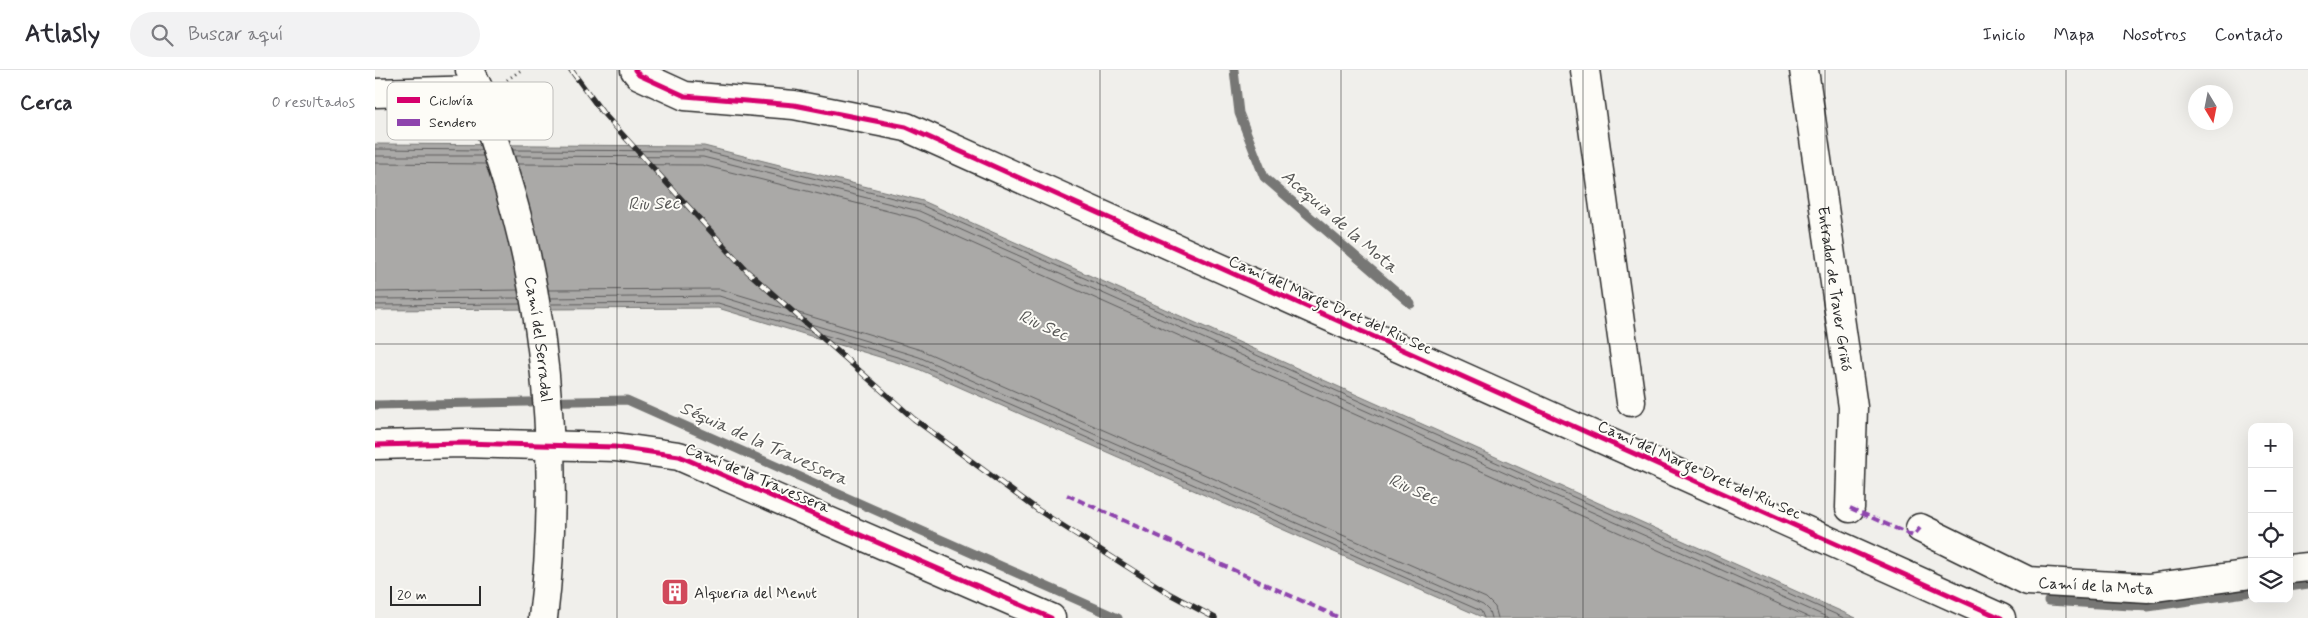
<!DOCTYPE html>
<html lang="es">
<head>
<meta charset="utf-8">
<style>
  :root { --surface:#fff; --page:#f2f2f3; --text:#2b2b33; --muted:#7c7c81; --line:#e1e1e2 }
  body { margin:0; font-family:Mynerve,sans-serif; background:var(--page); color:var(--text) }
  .controls { position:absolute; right:15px; bottom:15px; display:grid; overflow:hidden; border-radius:10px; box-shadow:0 5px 20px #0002 }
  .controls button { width:45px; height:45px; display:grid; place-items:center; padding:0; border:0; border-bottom:1px solid var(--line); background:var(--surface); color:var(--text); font:25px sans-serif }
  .compass { position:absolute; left:1813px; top:15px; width:45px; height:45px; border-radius:50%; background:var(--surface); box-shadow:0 5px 20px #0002; rotate:170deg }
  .scale { position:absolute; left:15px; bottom:12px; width:91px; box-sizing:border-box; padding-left:5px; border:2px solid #2b2b2b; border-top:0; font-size:14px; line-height:18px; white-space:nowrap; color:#2b2b2b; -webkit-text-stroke:4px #fdfcf7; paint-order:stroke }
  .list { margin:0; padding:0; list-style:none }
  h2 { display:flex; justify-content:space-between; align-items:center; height:65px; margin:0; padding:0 20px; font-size:21px }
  h2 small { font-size:16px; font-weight:400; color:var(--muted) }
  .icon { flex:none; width:28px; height:28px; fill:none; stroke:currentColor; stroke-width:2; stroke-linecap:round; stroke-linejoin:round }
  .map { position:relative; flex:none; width:1933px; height:548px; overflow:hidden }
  header { display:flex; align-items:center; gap:30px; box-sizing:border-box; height:70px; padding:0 25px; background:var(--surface); border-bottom:1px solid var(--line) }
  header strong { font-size:24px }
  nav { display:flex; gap:28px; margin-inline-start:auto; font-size:18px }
  .search { width:350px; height:45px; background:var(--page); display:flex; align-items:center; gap:12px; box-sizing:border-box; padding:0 18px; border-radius:28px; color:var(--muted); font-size:19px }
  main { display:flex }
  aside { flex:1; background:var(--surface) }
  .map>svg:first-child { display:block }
</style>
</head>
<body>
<header>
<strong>Atlasly</strong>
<div class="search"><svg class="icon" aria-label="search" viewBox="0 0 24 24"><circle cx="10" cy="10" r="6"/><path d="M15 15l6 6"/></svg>Buscar aquí</div>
<nav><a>Inicio</a><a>Mapa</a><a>Nosotros</a><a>Contacto</a></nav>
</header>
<main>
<aside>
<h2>Cerca<small>0 resultados</small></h2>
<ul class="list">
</ul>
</aside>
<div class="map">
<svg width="1933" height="548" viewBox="0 0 1933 548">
  <rect width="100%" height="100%" fill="#f0efeb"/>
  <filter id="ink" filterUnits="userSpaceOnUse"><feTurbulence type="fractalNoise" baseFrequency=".02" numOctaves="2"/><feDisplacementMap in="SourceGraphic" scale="10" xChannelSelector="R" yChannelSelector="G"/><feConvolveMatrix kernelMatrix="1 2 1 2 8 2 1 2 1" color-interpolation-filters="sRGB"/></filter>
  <g filter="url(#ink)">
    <polygon fill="#aaa9a7" stroke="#777775" points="0,74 329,76 548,131 1481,548 1109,548 541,298 343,238 0,240"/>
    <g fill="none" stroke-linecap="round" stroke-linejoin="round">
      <g stroke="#5e5d5d" stroke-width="1">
        <polyline points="0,79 106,80"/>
        <polyline points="138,80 329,81 546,135 1469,548"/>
        <polyline points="0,86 108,86"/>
        <polyline points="140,86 328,87 544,141 1454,548"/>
        <polyline points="0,93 111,94"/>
        <polyline points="142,94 327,95 541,148 1435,548"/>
        <polyline points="173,220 345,219 546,280 1111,528 1120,537 1123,548"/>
        <polyline points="0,222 143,220"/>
        <polyline points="174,228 344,226 544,287 1108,535 1114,541 1116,548"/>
        <polyline points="0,229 144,228"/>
        <polyline points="175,234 343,233 542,293 1106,541 1109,548"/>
        <polyline points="0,235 145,234"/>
      </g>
      <g stroke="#777775" stroke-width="9">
        <polyline points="859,0 864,43 889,107 1036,234"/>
        <polyline points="0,335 252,330 743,548"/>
        <polyline points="1914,517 1933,514"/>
        <polyline points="1673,531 1773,537 1877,522"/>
      </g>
      <defs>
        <g id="street">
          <polyline points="260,0 264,5 310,26 419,35 531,57 1626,548"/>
          <polyline points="1210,0 1256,332"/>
          <path id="s1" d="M1429,0L1478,337L1475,438"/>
          <polyline points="0,23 104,20"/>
          <polyline points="0,375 88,373 240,377 304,386 676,548"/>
          <path id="s2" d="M1545,458L1653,511L1773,518L1877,504"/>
          <polyline points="1914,499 1933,497"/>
        </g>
        <g id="secondary">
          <path id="s3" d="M95,0L104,20C115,62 131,104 142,147C175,274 184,418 168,548"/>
        </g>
      </defs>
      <use href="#street" stroke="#2b2b2b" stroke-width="31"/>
      <use href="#secondary" stroke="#2b2b2b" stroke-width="31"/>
      <polyline stroke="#2b2b2b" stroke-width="3" stroke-dasharray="1 4" stroke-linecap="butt" points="132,10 146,0"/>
      <use href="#street" stroke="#fdfcf7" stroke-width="28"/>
      <use href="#secondary" stroke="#fdfcf7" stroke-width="28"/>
      <defs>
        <polyline id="rail" points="196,0 227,42 372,201 539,349 663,440 795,524 840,548"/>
      </defs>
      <use href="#rail" stroke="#2b2b2b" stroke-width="5.5"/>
      <use href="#rail" stroke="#fdfcf7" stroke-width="4" stroke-dasharray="11" stroke-linecap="butt"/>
      <g stroke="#8e44ad" stroke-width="4" stroke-dasharray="8 4" stroke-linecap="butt">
        <polyline points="692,425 965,548"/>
        <polyline points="1475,438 1538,466 1545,458"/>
      </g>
      <defs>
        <g id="cycleway">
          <polyline points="260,0 264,5 310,26 419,35 531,57 1626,548"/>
          <polyline points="0,375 88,373 240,377 304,386 676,548"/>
        </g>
      </defs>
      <use href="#cycleway" stroke="#fdfcf7" stroke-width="8"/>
      <use href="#cycleway" stroke="#d6006c" stroke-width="5"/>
    </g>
  </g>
  <path fill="none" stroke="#2b2b2b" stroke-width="1" stroke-opacity="0.55" d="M242,0V548M483,0V548M725,0V548M966,0V548M1208,0V548M1450,0V548M1691,0V548M0,274H1933"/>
  <defs>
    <symbol id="building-square" viewBox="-11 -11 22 22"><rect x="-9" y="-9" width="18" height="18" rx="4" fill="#d1495b" stroke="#fdfcf7"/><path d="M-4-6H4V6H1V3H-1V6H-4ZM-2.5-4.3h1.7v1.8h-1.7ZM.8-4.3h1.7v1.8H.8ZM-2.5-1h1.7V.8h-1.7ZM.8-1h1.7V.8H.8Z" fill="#fff"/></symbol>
  </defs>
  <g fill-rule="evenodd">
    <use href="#building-square" x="284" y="506" width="32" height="32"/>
  </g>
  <g text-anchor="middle" stroke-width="4" stroke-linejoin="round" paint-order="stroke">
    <g font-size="16" fill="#2b2b2b" stroke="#fdfcf7">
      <text dy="6" stroke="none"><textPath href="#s1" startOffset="221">Entrador de Traver Griñó</textPath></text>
      <text transform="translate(956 234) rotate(24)" y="6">Camí del Marge Dret del Riu Sec</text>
      <text dy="6" stroke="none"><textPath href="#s3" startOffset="279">Camí del Serradal</textPath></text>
      <text transform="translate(1325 399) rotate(24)" y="6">Camí del Marge Dret del Riu Sec</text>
      <text transform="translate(383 407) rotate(23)" y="6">Camí de la Travessera</text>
      <text dy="6" stroke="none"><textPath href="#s2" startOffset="188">Camí de la Mota</textPath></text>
    </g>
    <g font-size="16" fill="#2b2b2b" stroke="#fdfcf7" text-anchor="start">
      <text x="319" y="528">Alqueria del Menut</text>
    </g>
    <g font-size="18" font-style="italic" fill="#575756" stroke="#fdfcf7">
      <text transform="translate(279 133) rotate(-1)" y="6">Riu Sec</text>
      <text transform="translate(965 151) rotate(41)" y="6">Acequia de la Mota</text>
      <text transform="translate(669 255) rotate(24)" y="6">Riu Sec</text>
      <text transform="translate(389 373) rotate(24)" y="6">Séquia de la Travessera</text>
      <text transform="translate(1039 419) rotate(24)" y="6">Riu Sec</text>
    </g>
  </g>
  <rect x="12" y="12" width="166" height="58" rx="8" fill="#fdfcf7" stroke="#bebdba" stroke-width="1"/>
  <rect x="22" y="27" width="23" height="6" fill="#d6006c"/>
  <rect x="22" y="49" width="23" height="7" fill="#8e44ad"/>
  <g font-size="14" fill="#2b2b2b">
    <text x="54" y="35">Ciclovía</text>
    <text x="54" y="57">Sendero</text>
  </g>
</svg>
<div class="controls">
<button>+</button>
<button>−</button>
<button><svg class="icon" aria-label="locate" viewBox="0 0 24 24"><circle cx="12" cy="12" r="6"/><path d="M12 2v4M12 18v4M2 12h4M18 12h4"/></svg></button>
<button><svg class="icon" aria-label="layers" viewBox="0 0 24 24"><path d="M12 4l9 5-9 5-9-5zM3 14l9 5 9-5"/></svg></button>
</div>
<svg class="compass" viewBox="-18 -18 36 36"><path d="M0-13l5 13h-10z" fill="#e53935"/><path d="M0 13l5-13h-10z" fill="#7c7c81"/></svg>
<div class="scale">20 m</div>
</div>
</main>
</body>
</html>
